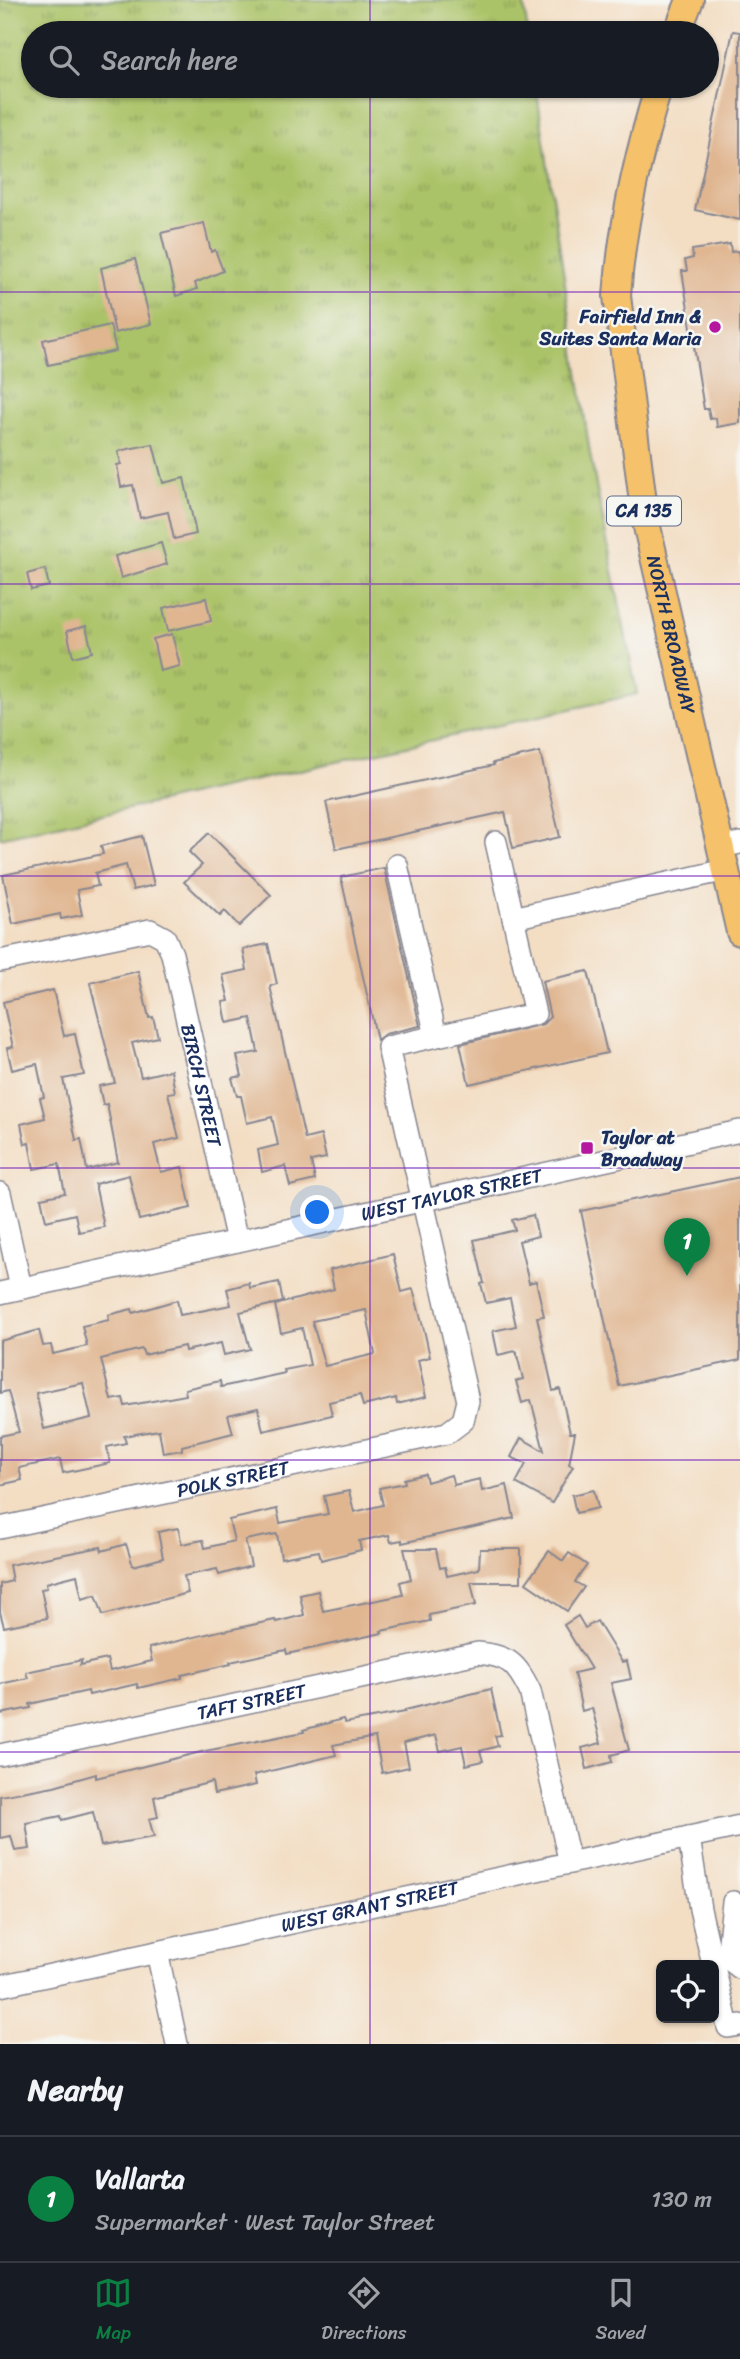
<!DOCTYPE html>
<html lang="en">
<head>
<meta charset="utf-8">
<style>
  :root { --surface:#171b24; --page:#20242c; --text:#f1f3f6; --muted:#9ea1a6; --line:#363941; --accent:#0b8043 }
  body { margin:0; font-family:Sriracha,sans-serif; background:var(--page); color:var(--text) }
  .controls { position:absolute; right:21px; bottom:21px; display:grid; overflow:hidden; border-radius:10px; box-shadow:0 2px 5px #0004 }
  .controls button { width:63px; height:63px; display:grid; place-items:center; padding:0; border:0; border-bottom:2px solid var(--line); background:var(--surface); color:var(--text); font:35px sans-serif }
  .you { position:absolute; left:318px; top:1213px; width:24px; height:24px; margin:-18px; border:5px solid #fff; border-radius:50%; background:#1a73e8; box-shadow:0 0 0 10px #1a73e833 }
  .badge { display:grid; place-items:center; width:46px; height:46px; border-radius:50%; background:var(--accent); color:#fff; font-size:23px; font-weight:700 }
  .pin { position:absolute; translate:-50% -58px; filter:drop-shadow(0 2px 4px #0008) }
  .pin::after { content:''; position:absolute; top:37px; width:24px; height:21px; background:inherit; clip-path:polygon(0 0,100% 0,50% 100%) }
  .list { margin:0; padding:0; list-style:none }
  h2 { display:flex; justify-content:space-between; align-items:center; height:91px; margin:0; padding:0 28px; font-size:30px }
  h2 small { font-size:23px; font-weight:400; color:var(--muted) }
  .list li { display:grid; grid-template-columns:46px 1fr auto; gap:21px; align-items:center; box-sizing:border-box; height:126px; padding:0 28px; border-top:2px solid var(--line) }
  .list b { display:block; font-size:26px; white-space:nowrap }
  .list p { margin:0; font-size:23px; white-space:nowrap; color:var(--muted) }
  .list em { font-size:23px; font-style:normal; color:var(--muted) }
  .icon { flex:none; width:38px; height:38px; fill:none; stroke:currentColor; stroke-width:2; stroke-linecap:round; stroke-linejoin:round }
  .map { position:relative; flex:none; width:740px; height:2044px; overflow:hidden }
  .search { position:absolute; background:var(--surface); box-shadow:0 2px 5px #0004; left:21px; right:21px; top:21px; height:77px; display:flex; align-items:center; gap:18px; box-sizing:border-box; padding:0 24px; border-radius:38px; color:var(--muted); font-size:26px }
  .sheet { height:217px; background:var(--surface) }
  nav { display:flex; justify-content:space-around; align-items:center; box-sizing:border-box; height:98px; border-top:2px solid var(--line); background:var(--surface); font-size:19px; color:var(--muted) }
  nav a { display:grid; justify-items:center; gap:4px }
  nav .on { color:var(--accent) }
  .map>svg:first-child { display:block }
</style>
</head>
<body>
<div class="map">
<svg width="740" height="2044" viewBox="0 0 740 2044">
  <defs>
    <pattern id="grass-tufts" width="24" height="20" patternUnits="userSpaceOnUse" patternTransform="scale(1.75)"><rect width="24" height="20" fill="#abc368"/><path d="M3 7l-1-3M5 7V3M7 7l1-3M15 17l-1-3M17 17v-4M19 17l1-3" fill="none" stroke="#8a9f59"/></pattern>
  </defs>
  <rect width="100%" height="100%" fill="#f6f6f2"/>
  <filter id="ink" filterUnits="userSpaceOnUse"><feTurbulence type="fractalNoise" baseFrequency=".0143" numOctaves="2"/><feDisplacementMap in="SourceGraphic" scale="14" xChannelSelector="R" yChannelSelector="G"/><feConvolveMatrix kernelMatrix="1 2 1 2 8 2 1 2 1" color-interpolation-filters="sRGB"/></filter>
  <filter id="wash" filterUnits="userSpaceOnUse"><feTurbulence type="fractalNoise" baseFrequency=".00686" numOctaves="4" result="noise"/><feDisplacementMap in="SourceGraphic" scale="28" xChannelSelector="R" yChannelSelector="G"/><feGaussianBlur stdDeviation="1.57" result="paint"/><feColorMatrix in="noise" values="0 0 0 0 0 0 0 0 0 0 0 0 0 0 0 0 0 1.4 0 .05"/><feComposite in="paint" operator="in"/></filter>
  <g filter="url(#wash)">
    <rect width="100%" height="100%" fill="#f3dec4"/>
    <polygon fill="url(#grass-tufts)" stroke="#637963" stroke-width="2" points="0,0 523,0 528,33 33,33 33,86 536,86 590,454 637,694 0,838"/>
    <g id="blocks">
      <g fill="#e0b691" fill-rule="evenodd">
        <polygon points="733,31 740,32 740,220 695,210"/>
        <polygon points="204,223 211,252 215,250 223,271 195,283 197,289 176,296 161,233"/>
        <polygon points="730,244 731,252 738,251 740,266 740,423 717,427 716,418 710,419 708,409 704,409 682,271 687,271 685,260 693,258 692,250"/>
        <polygon points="135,259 151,324 115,333 101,268"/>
        <polygon points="110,325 116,351 48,365 43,340"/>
        <polygon points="153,444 163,483 184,478 196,534 174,539 168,512 140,518 133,485 121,487 117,465 121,464 118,451"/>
        <polygon points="161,543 167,564 121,578 115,556"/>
        <polygon points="45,569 49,586 31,590 27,574"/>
        <polygon points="206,598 211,621 168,631 163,608"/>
        <polygon points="86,626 92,652 73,657 67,631"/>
        <polygon points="172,634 180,666 160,671 153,639"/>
        <polygon points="540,752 560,837 513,848 505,812 336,849 326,802 494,765 493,763"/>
        <polygon points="209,833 271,895 239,926 225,911 220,916 184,882 202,865 189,852"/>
        <polygon points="142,836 154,885 133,890 126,865 95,873 98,886 77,890 82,915 61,919 60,914 13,924 3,875 103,854 101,846"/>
        <polygon points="384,868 420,1026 385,1034 377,1040 341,877"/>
        <polygon points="268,944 277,984 270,986 305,1139 321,1135 326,1158 311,1161 315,1180 290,1186 285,1166 262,1172 258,1150 278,1145 272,1117 247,1123 241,1096 237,1096 232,1078 242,1076 237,1056 258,1052 251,1018 227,1023 223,1002 229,1001 223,975 247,970 243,949"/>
        <polygon points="138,971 149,1018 153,1017 158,1037 132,1043 141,1077 171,1070 175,1092 168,1093 179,1138 154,1144 161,1172 182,1167 191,1208 139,1220 129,1175 95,1184 104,1227 79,1232 75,1214 46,1221 41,1198 65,1193 59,1164 34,1169 29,1143 25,1144 21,1124 45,1118 40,1098 44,1097 37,1064 12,1070 7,1048 13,1047 3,1002 53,990 64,1036 75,1034 84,1075 63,1079 76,1140 81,1139 87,1170 118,1162 107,1104 103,1105 99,1086 115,1083 90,983"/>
        <polygon points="588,971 607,1053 469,1084 460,1044 543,1024 550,1017 542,981"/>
        <polygon points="740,1177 740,1360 619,1386 581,1211"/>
        <polygon points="533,1215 538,1236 519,1241 529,1283 536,1281 544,1316 537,1317 553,1391 560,1389 570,1433 575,1433 569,1464 573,1466 552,1503 516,1483 526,1464 511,1457 521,1438 544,1451 531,1400 522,1403 516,1381 523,1379 516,1351 498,1355 493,1331 516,1326 510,1298 486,1303 481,1284 484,1283 474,1240 515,1230 512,1220"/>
        <path d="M393,1254L402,1292L413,1289L425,1334L430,1357L418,1360L426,1397L397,1404L396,1398L363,1406L360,1395L329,1402L332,1415L263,1431L258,1408L228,1415L233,1433L182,1446V1450L163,1453L159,1430L124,1436L126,1443L107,1447L110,1463L63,1473L60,1459L19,1468L22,1480L0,1485V1436L19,1432L8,1391L0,1393V1341L39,1330L43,1346L51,1345L53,1354L87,1346L82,1326L109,1320L108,1315L132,1309L133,1313L177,1300L180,1315L231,1305L227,1289L249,1283L250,1288L279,1282L283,1302L240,1312L250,1349L224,1355L221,1343L185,1351L184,1346L144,1355L142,1349L101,1359L111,1400L123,1398L125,1406L186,1395L185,1389L220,1381L221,1387L285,1373L284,1370L310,1365L302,1328L281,1333L275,1305L334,1289L330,1270ZM366,1310L375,1354L325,1366L312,1321ZM83,1383L91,1418L44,1429L36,1393Z"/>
        <polygon points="425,1474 427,1482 451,1475 454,1485 480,1479 482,1491 507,1485 514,1518 402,1543 402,1540 391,1542 389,1535 359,1541 361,1550 321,1560 319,1551 281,1558 277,1534 245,1540 251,1566 219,1575 217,1569 184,1576 188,1593 103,1615 96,1595 82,1599 77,1575 46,1583 47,1588 41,1589 47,1618 4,1627 0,1612 0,1584 12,1581 9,1565 101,1547 102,1551 126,1544 133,1566 163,1558 158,1532 178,1528 182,1544 203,1540 205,1548 234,1541 229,1520 277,1509 280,1523 328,1514 324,1496 349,1491 354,1512 383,1505 379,1488 405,1483 404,1479"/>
        <polygon points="594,1490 598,1508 576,1513 572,1495"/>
        <polygon points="404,1549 436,1549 440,1568 445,1567 447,1576 479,1569 480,1549 521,1549 521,1582 471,1582 476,1605 429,1615 430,1621 381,1631 382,1633 287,1654 286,1650 230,1662 231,1664 182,1675 182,1678 138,1688 137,1684 89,1695 88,1691 30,1704 31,1708 0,1714 0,1684 28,1678 26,1672 82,1660 80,1665 107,1659 110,1671 152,1661 149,1648 223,1630 224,1631 275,1620 276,1622 304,1615 300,1595 318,1591 323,1611 403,1595 400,1582 411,1579"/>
        <polygon points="549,1551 563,1561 569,1553 587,1565 575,1582 584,1587 567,1611 526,1583"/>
        <polygon points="578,1616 585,1628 597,1621 622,1662 627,1661 631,1679 611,1683 629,1750 611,1755 612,1762 587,1769 582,1748 601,1743 592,1708 582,1711 574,1673 591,1669 564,1625"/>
        <polygon points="491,1689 501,1735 495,1736 498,1746 480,1751 483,1761 466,1765 462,1746 440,1751 436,1735 404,1743 409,1767 382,1773 375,1737 333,1745 336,1755 254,1775 256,1785 214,1794 212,1782 154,1797 158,1817 149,1819 154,1837 101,1846 93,1812 62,1820 61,1816 26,1823 30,1849 15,1851 11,1836 0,1838 0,1796 54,1786 96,1774 96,1778 205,1751 304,1732 303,1730 343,1719 345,1723 405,1712 405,1710"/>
      </g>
    </g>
  </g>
  <g filter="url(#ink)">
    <use href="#blocks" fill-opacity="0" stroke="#878691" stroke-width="2"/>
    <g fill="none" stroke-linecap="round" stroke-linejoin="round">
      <defs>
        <g id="minor">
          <polyline points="721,847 740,843"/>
          <polyline points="397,865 436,1036"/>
          <polyline points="513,918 726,870"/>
          <path id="s1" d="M0,961L150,930L165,938L172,954L237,1241"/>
          <polyline points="0,1193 21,1288"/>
          <path id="s2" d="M0,1293L740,1131"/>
          <path id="s3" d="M0,1528L447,1433L463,1421L468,1401L388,1047L535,1014L496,842"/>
          <path id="s4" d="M0,1755L478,1653C509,1656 516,1663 530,1691L570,1863"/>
          <polyline points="689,1837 700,1909 713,1965"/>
          <polyline points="733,1902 728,1952 731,1961 740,1968"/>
          <polyline points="157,1952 177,2044"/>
          <polyline points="714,1967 728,2027 740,2025"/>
          <path id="s5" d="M0,1986L740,1826"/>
        </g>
        <g id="major">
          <polyline points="677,33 690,0"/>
          <path id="s6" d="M659,86C638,154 622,225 617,296L645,518L740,932"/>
        </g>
      </defs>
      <use href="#minor" stroke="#878691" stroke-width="24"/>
      <use href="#major" stroke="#878691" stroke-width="30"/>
      <use href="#minor" stroke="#fff" stroke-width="21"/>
      <use href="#major" stroke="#f5c16b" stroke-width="26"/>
    </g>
  </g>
  <path fill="none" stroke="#7b2cbf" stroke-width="2" stroke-opacity="0.55" d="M370,0V33M370,86V2044M0,292H740M0,584H740M0,876H740M0,1168H740M0,1460H740M0,1752H740"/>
  <g fill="#b5179e" stroke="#f6f6f2" stroke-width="2.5">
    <circle cx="715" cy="327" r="7"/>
    <rect x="580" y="1141" width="14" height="14" rx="3.5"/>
  </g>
  <g text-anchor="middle" stroke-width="5" stroke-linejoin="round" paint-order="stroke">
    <rect fill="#f6f6f2" stroke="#5d6b8a" stroke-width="2" x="607" y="496.5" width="74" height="29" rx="5"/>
    <g font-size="18" font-weight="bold" fill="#1b2f5e">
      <text x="644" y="517">CA 135</text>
    </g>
    <g font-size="19" font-weight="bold" fill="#1b2f5e" stroke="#f6f6f2" text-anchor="end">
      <text x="701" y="323">Fairfield Inn &amp;<tspan x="701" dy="22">Suites Santa Maria</tspan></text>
      <text x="601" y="1144" text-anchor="start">Taylor at<tspan x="601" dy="22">Broadway</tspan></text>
    </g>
    <g font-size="19" fill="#1b2f5e" stroke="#f6f6f2">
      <text dy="7" stroke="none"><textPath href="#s6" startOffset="558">NORTH BROADWAY</textPath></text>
      <text dy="7" stroke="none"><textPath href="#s1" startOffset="322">BIRCH STREET</textPath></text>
      <text dy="7" stroke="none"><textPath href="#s2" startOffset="462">WEST TAYLOR STREET</textPath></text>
      <text dy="7" stroke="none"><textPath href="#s3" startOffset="238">POLK STREET</textPath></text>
      <text dy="7" stroke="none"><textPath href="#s4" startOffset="257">TAFT STREET</textPath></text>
      <text dy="7" stroke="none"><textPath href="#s5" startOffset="378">WEST GRANT STREET</textPath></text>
    </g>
  </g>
</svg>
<div class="controls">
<button><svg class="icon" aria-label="locate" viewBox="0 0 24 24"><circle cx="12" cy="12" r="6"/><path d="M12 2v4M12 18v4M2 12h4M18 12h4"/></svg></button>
</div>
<div class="you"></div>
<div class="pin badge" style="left:687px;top:1276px">1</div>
<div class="search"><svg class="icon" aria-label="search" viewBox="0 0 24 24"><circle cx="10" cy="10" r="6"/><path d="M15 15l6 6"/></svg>Search here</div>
</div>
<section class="sheet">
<h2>Nearby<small></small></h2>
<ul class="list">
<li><span class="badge">1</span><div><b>Vallarta</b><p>Supermarket · West Taylor Street</p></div><em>130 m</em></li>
</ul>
</section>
<nav>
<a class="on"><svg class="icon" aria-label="map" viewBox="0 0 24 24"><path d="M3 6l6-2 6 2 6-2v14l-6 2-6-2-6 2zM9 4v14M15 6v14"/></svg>Map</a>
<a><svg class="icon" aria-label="directions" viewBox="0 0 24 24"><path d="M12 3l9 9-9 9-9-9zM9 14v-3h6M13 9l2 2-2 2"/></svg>Directions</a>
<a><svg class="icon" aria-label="saved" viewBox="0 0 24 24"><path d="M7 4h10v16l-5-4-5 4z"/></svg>Saved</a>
</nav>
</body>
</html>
